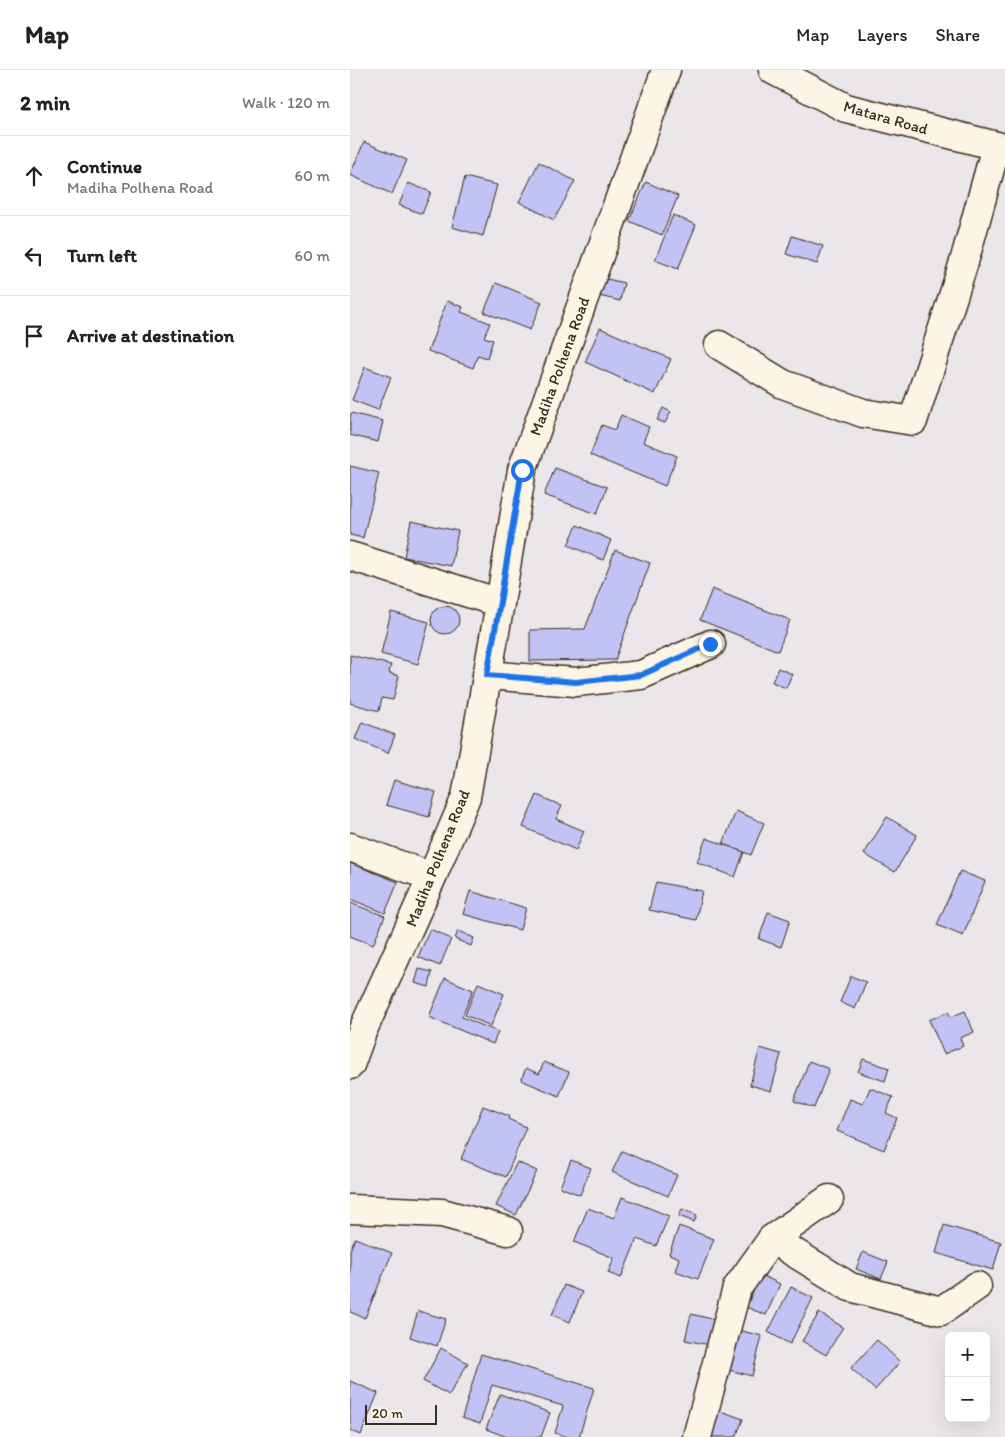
<!DOCTYPE html>
<html lang="en">
<head>
<meta charset="utf-8">
<style>
  :root { --surface:#fff; --page:#f6f6f6; --text:#222; --muted:#767676; --line:#e0e0e0 }
  body { margin:0; font-family:Itim,sans-serif; background:var(--page); color:var(--text) }
  .controls { position:absolute; right:15px; bottom:15px; display:grid; overflow:hidden; border-radius:8px; box-shadow:0 5px 20px #0002 }
  .controls button { width:45px; height:45px; display:grid; place-items:center; padding:0; border:0; border-bottom:1px solid var(--line); background:var(--surface); color:var(--text); font:25px sans-serif }
  .scale { position:absolute; left:15px; bottom:12px; width:72px; box-sizing:border-box; padding-left:5px; border:2px solid #3b2a1e; border-top:0; font-size:14px; line-height:18px; white-space:nowrap; color:#3b2a1e; -webkit-text-stroke:4px #fcf5e5; paint-order:stroke }
  .stop { position:absolute; width:15px; height:15px; margin:-11px; border:4px solid #1a73e8; border-radius:50%; background:#fff }
  .stop.end { background:#1a73e8; border-color:#fff; box-shadow:0 1px 5px #0008 }
  .list { margin:0; padding:0; list-style:none }
  h2 { display:flex; justify-content:space-between; align-items:center; height:65px; margin:0; padding:0 20px; font-size:21px }
  h2 small { font-size:16px; font-weight:400; color:var(--muted) }
  .list li { display:grid; grid-template-columns:32px 1fr auto; gap:15px; align-items:center; box-sizing:border-box; height:80px; padding:0 20px; border-top:1px solid var(--line) }
  .list b { display:block; font-size:19px; white-space:nowrap }
  .list p { margin:0; font-size:16px; white-space:nowrap; color:var(--muted) }
  .list em { font-size:16px; font-style:normal; color:var(--muted) }
  .icon { flex:none; width:28px; height:28px; fill:none; stroke:currentColor; stroke-width:2; stroke-linecap:round; stroke-linejoin:round }
  .map { position:relative; flex:none; width:655px; height:1367px; overflow:hidden }
  header { display:flex; align-items:center; gap:30px; box-sizing:border-box; height:70px; padding:0 25px; background:var(--surface); border-bottom:1px solid var(--line) }
  header strong { font-size:24px }
  nav { display:flex; gap:28px; margin-inline-start:auto; font-size:18px }
  main { display:flex }
  aside { flex:1; background:var(--surface) }
  .map>svg:first-child { display:block }
</style>
</head>
<body>
<header>
<strong>Map</strong>
<nav><a>Map</a><a>Layers</a><a>Share</a></nav>
</header>
<main>
<aside>
<h2>2 min<small>Walk · 120 m</small></h2>
<ul class="list">
<li><svg class="icon" aria-label="ahead" viewBox="0 0 24 24"><path d="M12 20V5M6 11l6-6 6 6"/></svg><div><b>Continue</b><p>Madiha Polhena Road</p></div><em>60 m</em></li>
<li><svg class="icon" aria-label="left" viewBox="0 0 24 24"><path d="M17 20v-9H6M10 6l-5 5 5 5"/></svg><div><b>Turn left</b></div><em>60 m</em></li>
<li><svg class="icon" aria-label="arrive" viewBox="0 0 24 24"><path d="M6 21V4h12l-3 4 3 4H6"/></svg><div><b>Arrive at destination</b></div></li>
</ul>
</aside>
<div class="map">
<svg width="655" height="1367" viewBox="0 0 655 1367">
  <rect width="100%" height="100%" fill="#ebe6ea"/>
  <filter id="ink" filterUnits="userSpaceOnUse"><feTurbulence type="fractalNoise" baseFrequency=".02" numOctaves="2"/><feDisplacementMap in="SourceGraphic" scale="10" xChannelSelector="R" yChannelSelector="G"/><feConvolveMatrix kernelMatrix="1 2 1 2 8 2 1 2 1" color-interpolation-filters="sRGB"/></filter>
  <g filter="url(#ink)">
    <g fill="#c2c3f5" stroke="#3b2a1e">
      <polygon points="14,72 57,90 42,124 0,105"/>
      <polygon points="189,92 225,111 204,150 169,132"/>
      <polygon points="115,107 147,115 133,166 102,157"/>
      <polygon points="296,112 328,126 312,165 279,151"/>
      <polygon points="58,113 81,122 72,144 49,135"/>
      <polygon points="323,145 346,155 328,199 305,190"/>
      <polygon points="442,166 473,176 467,194 436,184"/>
      <polygon points="253,208 274,213 270,231 249,226"/>
      <polygon points="146,213 192,232 180,260 134,242"/>
      <polygon points="97,231 113,237 111,242 140,253 134,267 143,270 137,288 128,285 123,298 78,281"/>
      <polygon points="250,258 321,289 305,324 235,292"/>
      <polygon points="15,297 41,307 28,340 2,330"/>
      <polygon points="313,338 321,342 315,353 307,350"/>
      <polygon points="1,343 33,351 28,372 0,365 0,348"/>
      <polygon points="271,345 299,357 293,372 327,386 315,416 240,385 252,355 265,360"/>
      <polygon points="0,396 29,403 13,468 0,465"/>
      <polygon points="205,398 257,417 247,444 194,425"/>
      <polygon points="61,451 108,461 101,496 54,487"/>
      <polygon points="227,455 261,470 253,490 218,475"/>
      <polygon points="265,480 300,493 265,590 180,591 180,560 235,559"/>
      <polygon points="362,519 440,550 428,581 350,550"/>
      <circle cx="95" cy="550" r="14"/>
      <polygon points="41,542 79,552 68,594 31,584"/>
      <polygon points="0,585 41,595 39,603 49,606 43,630 32,628 29,641 0,633"/>
      <polygon points="428,598 442,604 436,618 422,612"/>
      <polygon points="12,652 45,665 38,683 5,669"/>
      <polygon points="44,710 86,722 79,747 36,735"/>
      <polygon points="187,725 212,736 206,749 234,761 226,780 173,757"/>
      <polygon points="386,741 414,753 401,785 373,774"/>
      <polygon points="537,747 567,765 545,802 514,784"/>
      <polygon points="356,768 394,782 385,807 347,792"/>
      <polygon points="0,793 48,812 35,843 0,829"/>
      <polygon points="610,801 635,811 613,866 587,855"/>
      <polygon points="306,812 352,821 346,850 299,840"/>
      <polygon points="120,821 176,838 170,860 113,844"/>
      <polygon points="0,833 35,846 23,875 0,866"/>
      <polygon points="418,842 440,850 431,877 409,869"/>
      <polygon points="80,859 101,869 90,896 68,887"/>
      <polygon points="108,861 124,868 121,876 105,869"/>
      <polygon points="69,899 82,902 79,917 65,913"/>
      <polygon points="501,906 516,912 505,939 490,932"/>
      <polygon points="95,908 123,920 112,947 148,962 143,974 79,947"/>
      <polygon points="128,913 154,924 141,956 115,945"/>
      <polygon points="615,941 624,962 610,968 613,976 594,984 579,950 598,942 601,947"/>
      <polygon points="410,978 431,984 421,1021 400,1015"/>
      <polygon points="513,989 539,998 535,1011 508,1002"/>
      <polygon points="459,991 479,999 464,1038 444,1031"/>
      <polygon points="194,992 219,1002 209,1026 171,1010 176,998 189,1004"/>
      <polygon points="520,1018 543,1027 536,1043 547,1048 534,1080 487,1061 500,1029 513,1034"/>
      <polygon points="133,1036 159,1046 158,1049 176,1057 156,1107 111,1089"/>
      <polygon points="272,1081 327,1105 318,1126 262,1102"/>
      <polygon points="221,1090 241,1098 230,1125 210,1117"/>
      <polygon points="167,1092 187,1101 166,1145 146,1136"/>
      <polygon points="272,1127 319,1146 306,1176 287,1169 271,1208 258,1203 264,1188 224,1172 238,1138 264,1148"/>
      <polygon points="332,1139 347,1145 344,1152 329,1146"/>
      <polygon points="594,1155 651,1172 643,1200 586,1183"/>
      <polygon points="329,1156 364,1169 348,1209 325,1201 329,1188 319,1184"/>
      <polygon points="5,1168 42,1183 15,1248 0,1242 0,1180"/>
      <polygon points="513,1182 538,1192 531,1209 506,1199"/>
      <polygon points="411,1205 430,1214 416,1245 396,1237"/>
      <polygon points="214,1215 232,1222 220,1252 202,1245"/>
      <polygon points="441,1217 463,1228 440,1274 418,1262"/>
      <polygon points="68,1241 96,1249 87,1276 60,1267"/>
      <polygon points="469,1243 493,1257 476,1285 452,1271"/>
      <polygon points="341,1244 370,1251 365,1276 335,1270"/>
      <polygon points="388,1260 412,1266 402,1306 379,1300"/>
      <polygon points="527,1270 550,1292 525,1320 501,1298"/>
      <polygon points="91,1278 118,1293 99,1325 73,1311"/>
      <polygon points="131,1284 244,1318 229,1367 218,1367 205,1363 213,1336 142,1315 130,1354 112,1348"/>
      <polygon points="0,1311 28,1323 11,1365 0,1360"/>
      <polygon points="150,1324 200,1343 191,1367 157,1367 136,1359"/>
      <polygon points="365,1339 393,1349 386,1367 356,1367"/>
    </g>
    <g fill="none" stroke-linecap="round" stroke-linejoin="round">
      <defs>
        <g id="street">
          <polyline points="369,275 433,314 513,343 563,351 614,192 646,77"/>
          <polyline points="0,486 150,533"/>
          <polyline points="137,605 226,612 291,605 361,574"/>
          <polyline points="0,777 82,807"/>
          <polyline points="0,995 12,962 82,807 116,727 150,533 172,400 316,0"/>
          <polyline points="0,1139 92,1143 158,1161"/>
          <polyline points="422,1169 479,1129"/>
          <polyline points="347,1367 387,1218 422,1169 500,1217 591,1241 627,1216"/>
        </g>
        <polyline id="highway" points="423,0 496,38 655,78"/>
      </defs>
      <use href="#street" stroke="#3b2a1e" stroke-width="31"/>
      <use href="#highway" stroke="#3b2a1e" stroke-width="31"/>
      <use href="#street" stroke="#fcf5e5" stroke-width="28"/>
      <use href="#highway" stroke="#fcf5e5" stroke-width="28"/>
    </g>
  </g>
  <g fill="none" stroke-linecap="round" stroke-linejoin="round" filter="url(#ink)">
    <polyline stroke="#1a73e8" stroke-width="6" points="172,400 150,532 137,605 226,612 291,605 360,574"/>
  </g>
  <g text-anchor="middle" stroke-width="4.5" stroke-linejoin="round" paint-order="stroke">
    <g font-size="16" fill="#3b2a1e" stroke="#fcf5e5">
      <text transform="translate(536 47) rotate(16)" y="6">Matara Road</text>
      <text transform="translate(209 296) rotate(-70)" y="6">Madiha Polhena Road</text>
      <text transform="translate(87 788) rotate(-68)" y="6">Madiha Polhena Road</text>
    </g>
  </g>
</svg>
<div class="controls">
<button>+</button>
<button>−</button>
</div>
<div class="scale">20 m</div>
<div class="stop" style="left:172px;top:400px"></div>
<div class="stop end" style="left:360px;top:574px"></div>
</div>
</main>
</body>
</html>
